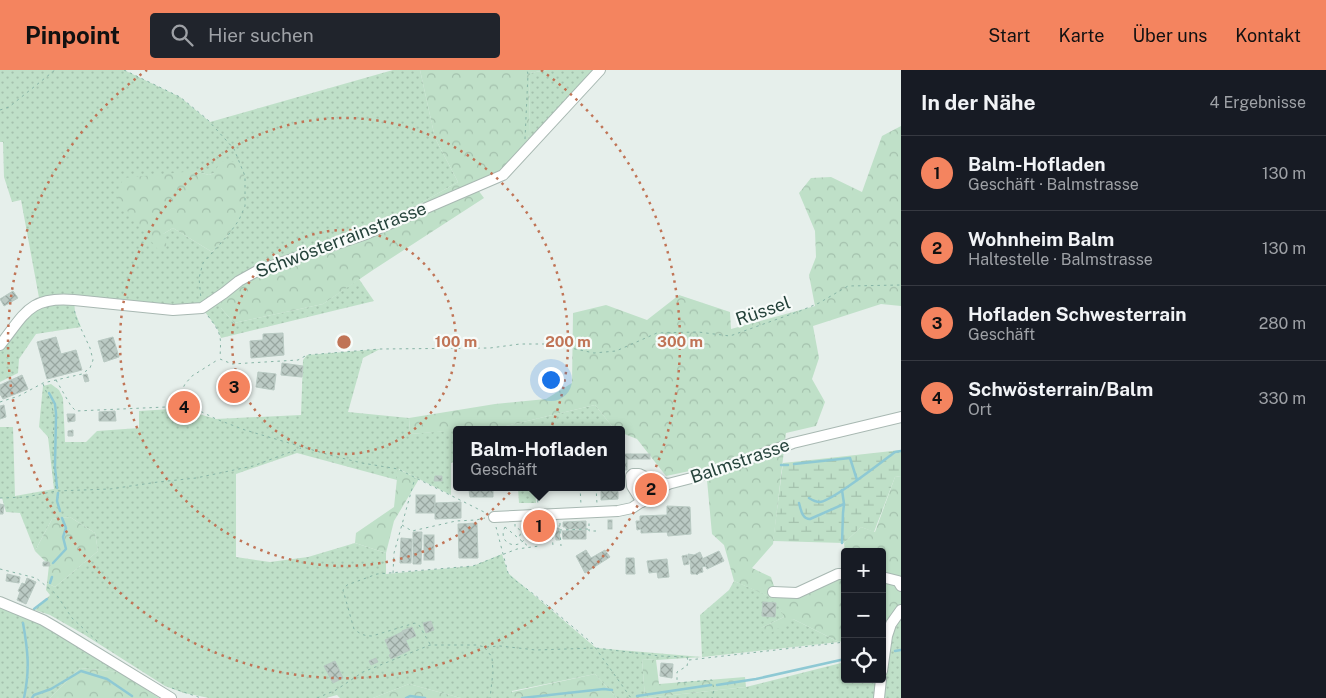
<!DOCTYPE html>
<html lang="de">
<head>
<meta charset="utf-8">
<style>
  :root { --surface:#171b24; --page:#20242c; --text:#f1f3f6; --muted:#9ea1a6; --line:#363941; --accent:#f4845f }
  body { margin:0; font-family:"Public Sans",sans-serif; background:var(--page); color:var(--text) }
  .controls { position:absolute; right:15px; bottom:15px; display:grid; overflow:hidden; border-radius:5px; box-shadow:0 1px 4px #0004 }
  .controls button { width:45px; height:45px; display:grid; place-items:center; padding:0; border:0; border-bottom:1px solid var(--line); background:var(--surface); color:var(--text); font:25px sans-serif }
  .you { position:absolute; left:550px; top:309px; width:18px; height:18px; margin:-12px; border:4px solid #fff; border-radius:50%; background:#1a73e8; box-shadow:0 0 0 8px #1a73e833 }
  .badge { display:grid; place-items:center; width:32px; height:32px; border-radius:50%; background:var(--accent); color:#111; font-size:16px; font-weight:700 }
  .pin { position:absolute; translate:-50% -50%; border:2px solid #fff; box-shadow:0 1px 5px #0006 }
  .popup { position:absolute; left:453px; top:356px; width:172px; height:65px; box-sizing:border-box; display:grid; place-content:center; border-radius:5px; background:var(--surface); filter:drop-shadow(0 1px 4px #0005); font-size:16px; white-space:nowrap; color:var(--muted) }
  .popup b { font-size:19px; color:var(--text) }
  .popup::after { content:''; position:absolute; left:50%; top:100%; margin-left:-10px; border:10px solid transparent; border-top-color:var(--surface) }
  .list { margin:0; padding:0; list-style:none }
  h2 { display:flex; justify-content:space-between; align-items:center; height:65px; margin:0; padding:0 20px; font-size:21px }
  h2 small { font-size:16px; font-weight:400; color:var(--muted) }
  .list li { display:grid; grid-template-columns:32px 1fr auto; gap:15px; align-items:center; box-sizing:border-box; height:75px; padding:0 20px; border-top:1px solid var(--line) }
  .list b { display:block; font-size:19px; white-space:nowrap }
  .list p { margin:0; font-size:16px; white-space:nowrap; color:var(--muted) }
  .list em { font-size:16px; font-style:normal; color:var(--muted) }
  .icon { flex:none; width:28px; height:28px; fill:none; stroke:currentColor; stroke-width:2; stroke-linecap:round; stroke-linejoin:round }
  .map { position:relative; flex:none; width:901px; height:628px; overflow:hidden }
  header { display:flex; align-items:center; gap:30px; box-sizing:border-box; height:70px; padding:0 25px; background:var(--accent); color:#111 }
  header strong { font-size:24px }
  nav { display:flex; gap:28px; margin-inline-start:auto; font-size:18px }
  .search { width:350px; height:45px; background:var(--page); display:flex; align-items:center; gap:12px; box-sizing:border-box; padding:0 18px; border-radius:5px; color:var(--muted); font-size:19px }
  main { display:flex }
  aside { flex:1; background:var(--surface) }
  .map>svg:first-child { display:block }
</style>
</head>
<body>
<header>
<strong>Pinpoint</strong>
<div class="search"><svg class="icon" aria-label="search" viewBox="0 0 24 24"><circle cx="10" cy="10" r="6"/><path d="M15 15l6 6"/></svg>Hier suchen</div>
<nav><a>Start</a><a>Karte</a><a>Über uns</a><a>Kontakt</a></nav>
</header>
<main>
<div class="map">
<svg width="901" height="628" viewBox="0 0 901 628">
  <defs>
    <pattern id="grass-dots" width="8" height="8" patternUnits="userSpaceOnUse" patternTransform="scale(1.25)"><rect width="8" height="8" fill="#bfe0c8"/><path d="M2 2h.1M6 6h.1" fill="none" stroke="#a4c1ad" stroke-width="1.8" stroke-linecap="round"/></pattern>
    <pattern id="forest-crowns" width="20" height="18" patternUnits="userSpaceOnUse" patternTransform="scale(1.25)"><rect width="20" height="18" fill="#bfe0c8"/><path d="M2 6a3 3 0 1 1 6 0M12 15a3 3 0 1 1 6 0" fill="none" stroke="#a4c1ad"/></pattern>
    <pattern id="wetland-marsh" width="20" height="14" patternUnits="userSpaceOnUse" patternTransform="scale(1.25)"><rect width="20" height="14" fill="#bfe0c8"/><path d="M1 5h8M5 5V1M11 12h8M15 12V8" fill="none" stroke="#a4c1ad"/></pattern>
    <pattern id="building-cross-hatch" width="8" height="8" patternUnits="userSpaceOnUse" patternTransform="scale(1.25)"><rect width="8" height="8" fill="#bbcac4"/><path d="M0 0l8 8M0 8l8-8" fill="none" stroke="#98a6a0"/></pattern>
  </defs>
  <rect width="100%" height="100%" fill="#e6efeb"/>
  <g fill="url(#grass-dots)" fill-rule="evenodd">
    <path d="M0,0H124L180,27L210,52L393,0H420L435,68L458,112L366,164L221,238L234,253L323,234L359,209L374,231L221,268L217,258L202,238L74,230L75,242L81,257L36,264L19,289L18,303L0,312V275L40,233L21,130L12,132L4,107L3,72H0ZM194,101L209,105L214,103L229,164L212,182L173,158L163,164Z"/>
    <polygon points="547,0 600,0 524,82 529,65 530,3"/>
    <polygon points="380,279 363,288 348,342 409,348 410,364 456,360 456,391 451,393 451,425 399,399 397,410 297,383 236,404 236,487 270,492 308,487 355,473 386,483 386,504 473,496 502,484 508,503 596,578 702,587 700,545 729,520 734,511 776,529 784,547 761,558 793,549 839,572 703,587 656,590 642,589 645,628 746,617 845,592 845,609 882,609 882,556 901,549 901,628 617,628 595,604 512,621 512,628 461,628 409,614 373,628 340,628 337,625 326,628 209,628 184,623 165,616 85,565 50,545 35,540 50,525 46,520 47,513 55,517 98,481 95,463 70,447 52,449 35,481 20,443 6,442 2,428 0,428 0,357 13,357 15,426 54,419 48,367 39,357 43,316 51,314 59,320 63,328 65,372 86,372 97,361 139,358 139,341 171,339 178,334 199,344 216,349 301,345 303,290 307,285"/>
    <polygon points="595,335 615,360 461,360 502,357"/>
    <path d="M639,410C645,410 649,416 650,421L644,425L642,424L636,414Z"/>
    <polygon points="535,417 536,433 519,433 518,418"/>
    <polygon points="0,532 12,536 120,602 80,598 50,628 0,628"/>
  </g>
  <g fill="url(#forest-crowns)">
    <polygon points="420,0 547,0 530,3 529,65 524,82 503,105 472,112 484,128 373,200 323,234 234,253 221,238 224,223 239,211 366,164 458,112 435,68"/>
    <polygon points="901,56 901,236 881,234 813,256 819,288 812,309 825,332 816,356 786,363 773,474 752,498 771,507 777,525 845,500 845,570 839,572 793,549 766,566 761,558 784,547 775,529 734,511 724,475 712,464 707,410 699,399 666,406 637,369 622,363 622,360 615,360 595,335 502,357 410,364 409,348 495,334 546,329 572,313 573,243 606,235 647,250 679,225 730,242 731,259 815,236 809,205 816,187 815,161 799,123 811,108 831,107 862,122 882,66"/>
    <path d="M221,91L240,92C245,106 245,108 245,123C245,151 230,163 212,182L173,158L163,164L167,176L159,181L117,128L119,117L124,108L194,101L209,105L214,103Z"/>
    <polygon points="398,399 419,409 394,451 386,483 355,473 356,463 394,437"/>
    <polygon points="901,406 901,549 882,556 882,482 845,482 845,483 844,473 861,457 875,462 895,407"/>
    <polygon points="70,447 95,463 98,481 55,517 47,513 49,495 35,481 52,449"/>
    <polygon points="642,589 656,590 659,614 745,607 746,617 645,628"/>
    <polygon points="80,598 120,602 159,628 50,628"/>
    <polygon points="595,604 617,628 512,628 512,622"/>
    <polygon points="409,614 461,628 373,628"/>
  </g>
  <polygon fill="url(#wetland-marsh)" points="901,380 901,406 895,407 874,462 861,457 844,473 773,471 783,393"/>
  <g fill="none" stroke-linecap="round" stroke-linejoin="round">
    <g stroke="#8ec9d4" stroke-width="2.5">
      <polyline points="49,323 55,334 56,344 55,397 57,418"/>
      <polyline points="794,394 850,388 857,410"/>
      <polyline points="781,395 788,395"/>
      <polyline points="58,423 57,431 60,441"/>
      <path d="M809,428C812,430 816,432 820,432C831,432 883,391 895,382L901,381"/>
      <path d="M799,433C801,440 802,449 810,449L844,434L842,420"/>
      <polyline points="842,473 843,443 844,434"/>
      <polyline points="53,493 66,479 63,467 66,458 62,448"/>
      <polyline points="50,513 52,507"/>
      <polyline points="34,539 47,529"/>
      <path d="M23,553C28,581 30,600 24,628"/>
      <polyline points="895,581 901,580"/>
      <polyline points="717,615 756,609 845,589"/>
      <polyline points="637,626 711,615"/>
      <polyline points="32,628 34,625 51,619 81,601 107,609 132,626"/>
      <polyline points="406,628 410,626 425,628"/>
      <polyline points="522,628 604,619 612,620"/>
    </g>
  </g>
  <g fill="url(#building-cross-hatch)" stroke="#b8c9c2">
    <polygon points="13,221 18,228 4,236 0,229"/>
    <polygon points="283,263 284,285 251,288 250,271 263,270 263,264"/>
    <polygon points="56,267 61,284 76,280 82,300 47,309 37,272"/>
    <polygon points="113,267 119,287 104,292 98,271"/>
    <polygon points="282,293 303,296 302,307 281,305"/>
    <polygon points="258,302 276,304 274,320 256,317"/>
    <polygon points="87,304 89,311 85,312 83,305"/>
    <polygon points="22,305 28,319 3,329 0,324 0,315"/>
    <polygon points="234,313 238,317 235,321 231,317"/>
    <polygon points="4,335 6,347 0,349 0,336"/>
    <polygon points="115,341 116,351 99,351 99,342"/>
    <polygon points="67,344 75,344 75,351 68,352"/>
    <polygon points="73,360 73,366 68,366 68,361"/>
    <polygon points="622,384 631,384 631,389 627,389 627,400 623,400 623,403 622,403"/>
    <rect x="631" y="384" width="19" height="5"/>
    <polygon points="435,406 442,406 442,411 434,411"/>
    <polygon points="489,417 493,417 493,427 470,427 469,420 489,419"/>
    <polygon points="601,417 618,417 618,429 601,430"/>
    <rect x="416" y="425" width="19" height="18"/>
    <polygon points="461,432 461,448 435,449 435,433"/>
    <polygon points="0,434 4,435 3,444 0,444"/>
    <polygon points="667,436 690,437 691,464 668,466 667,462 641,463 641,459 637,460 636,451 640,451 640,446 667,445"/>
    <rect x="608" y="450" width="4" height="9"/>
    <polygon points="586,451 586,459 566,459 566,457 563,457 563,452"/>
    <polygon points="549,452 551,468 529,470 528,453"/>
    <polygon points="477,453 478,488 459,488 458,454"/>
    <polygon points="555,458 559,458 560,470 556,470"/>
    <polygon points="586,460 586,469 563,469 562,461"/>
    <polygon points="413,462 422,462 421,494 413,494"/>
    <rect x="424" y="465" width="10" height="25"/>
    <polygon points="401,468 412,469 411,493 400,493"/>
    <polygon points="586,480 591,488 605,480 610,487 585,503 576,486"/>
    <polygon points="719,481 724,491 707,499 702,489"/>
    <polygon points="700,482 706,496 702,497 703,502 699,503 697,505 696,504 691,504 690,490 689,490 688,484 694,485"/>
    <polygon points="687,485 689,494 684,495 682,486"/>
    <polygon points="626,488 634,488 635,504 626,504"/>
    <polygon points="667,489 669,507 658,508 657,502 649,503 647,491"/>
    <polygon points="43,492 49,492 50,496 43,496"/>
    <polygon points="7,504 20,507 19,513 6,511"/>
    <polygon points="27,508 36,512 26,534 17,530 20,522 18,521 22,513 25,514"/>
    <polygon points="763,532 776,533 775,547 762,546"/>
    <polygon points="431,551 434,560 426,563 423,553"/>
    <polygon points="412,557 416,566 406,570 402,561"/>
    <polygon points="402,562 410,580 391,589 389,585 391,584 385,570"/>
    <polygon points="376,588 378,592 371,595 369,591"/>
    <polygon points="335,591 343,608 333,613 324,596"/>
    <polygon points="661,593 673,594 672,608 660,606"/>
  </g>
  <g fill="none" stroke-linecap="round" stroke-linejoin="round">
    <defs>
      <g id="minor">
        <path d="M0,275C25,244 29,226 74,230L173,240L202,238L224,223L239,211L257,201L366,164L503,105L600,0"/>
        <polyline points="642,432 632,416 631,406 633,404 639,404 656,412 668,414"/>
        <polyline points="494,447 618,441 632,438 668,414 707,404 793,373 901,347"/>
        <polyline points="882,507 898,511 901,516"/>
        <polyline points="773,522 797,523 838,504 845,504"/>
        <polyline points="0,532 43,550 55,557 171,628"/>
        <polyline points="882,601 887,566 891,554 901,540"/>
        <polyline points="879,628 881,609"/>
      </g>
    </defs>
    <use href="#minor" stroke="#a8b8b2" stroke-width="12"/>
    <g stroke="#86b3a5" stroke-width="1" stroke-dasharray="2.5 4" stroke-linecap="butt">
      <polyline points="124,0 180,27 207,49 234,79 245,106 245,136 239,150 229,164 203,193 199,208 201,229"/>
      <polyline points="0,40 9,37 55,0"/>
      <polyline points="525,69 528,4 527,0"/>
      <path d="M208,246C222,264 221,266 220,288"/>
      <polyline points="220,289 232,294 298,290 307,285 380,279 490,278 520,274 552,274 594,283 616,281 657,263 698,262 730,266 800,241 819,233 848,216 901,215"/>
      <polyline points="56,310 71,336 76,341 166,337 176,333 185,314 192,306 219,289"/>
      <polyline points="43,314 51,333 54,345 53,390 56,421"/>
      <polyline points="0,332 19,326 43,313 82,304 90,298 93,290 90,278 76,248 74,238"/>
      <polyline points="177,332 196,339 216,349 245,360 333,386 362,393 398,399 486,443"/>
      <polyline points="537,417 538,436"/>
      <polyline points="580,417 581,435"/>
      <polyline points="596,417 597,434"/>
      <polyline points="537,420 580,419"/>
      <polyline points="580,420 596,419"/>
      <polyline points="0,428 26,427 56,421 110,419 158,412 196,408 253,396 301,378"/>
      <polyline points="551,453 553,476"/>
      <polyline points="560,453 560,460 589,459 589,451"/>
      <polyline points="515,454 515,457 518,458 521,462 519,468"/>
      <polyline points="402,455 412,461 456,451 476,450 485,448"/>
      <polyline points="552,456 560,456"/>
      <polyline points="496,457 508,503 513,509 535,525 592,573 631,628"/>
      <path d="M505,457C496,475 522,482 526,465C527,460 525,458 521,455"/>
      <polyline points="505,457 529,477"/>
      <polyline points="589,459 589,461 599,461"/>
      <polyline points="560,461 561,476"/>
      <polyline points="0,499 36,508 56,524 72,548 97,571 97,572"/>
      <polyline points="393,503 394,483 415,408"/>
      <path d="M430,574L419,555L415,553L372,566C364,566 360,564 354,559L343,520L347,515L377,504L473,496L517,479L539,476"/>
      <polyline points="485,578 492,587 493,602 490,628"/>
      <polyline points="689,590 845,572"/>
      <polyline points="172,618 201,628"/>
      <polyline points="317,628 336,620 363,602 430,575 476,575 485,577 500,576 536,580 596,578 660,586 687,587 688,591 687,596 677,602 677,613 712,610 714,620 712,628"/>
    </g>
    <use href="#minor" stroke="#fff" stroke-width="10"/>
  </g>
  <g fill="none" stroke="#c07456" stroke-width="2.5" stroke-dasharray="2.5 5">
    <circle cx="344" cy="272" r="112"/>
    <circle cx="344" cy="272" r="224"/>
    <path d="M541 0A336 336 0 1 1 147 0"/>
  </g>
  <g text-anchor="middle" stroke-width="4.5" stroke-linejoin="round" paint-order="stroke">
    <g font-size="18" fill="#24423a" stroke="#f7fbf9">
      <text transform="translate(341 170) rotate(-21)" y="6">Schwösterrainstrasse</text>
      <text transform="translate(763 241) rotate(-19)" y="6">Rüssel</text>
      <text transform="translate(740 391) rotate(-19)" y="6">Balmstrasse</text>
    </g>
  </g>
  <circle cx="344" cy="272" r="8" fill="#c07456" stroke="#f7fbf9" stroke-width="2.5"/>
  <g font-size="15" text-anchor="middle" font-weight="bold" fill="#c07456" stroke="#f7fbf9" stroke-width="4.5" stroke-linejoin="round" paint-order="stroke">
    <text x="456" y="277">100 m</text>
    <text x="568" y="277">200 m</text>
    <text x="680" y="277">300 m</text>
  </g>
</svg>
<div class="controls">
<button>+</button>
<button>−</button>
<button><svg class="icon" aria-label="locate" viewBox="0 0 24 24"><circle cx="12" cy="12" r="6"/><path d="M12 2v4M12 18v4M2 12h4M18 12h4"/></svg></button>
</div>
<div class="you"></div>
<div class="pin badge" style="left:539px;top:456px">1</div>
<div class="popup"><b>Balm-Hofladen</b>Geschäft</div>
<div class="pin badge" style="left:651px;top:419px">2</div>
<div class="pin badge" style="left:234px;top:317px">3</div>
<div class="pin badge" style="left:184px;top:337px">4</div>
</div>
<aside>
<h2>In der Nähe<small>4 Ergebnisse</small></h2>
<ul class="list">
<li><span class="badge">1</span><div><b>Balm-Hofladen</b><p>Geschäft · Balmstrasse</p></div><em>130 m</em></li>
<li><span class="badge">2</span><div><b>Wohnheim Balm</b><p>Haltestelle · Balmstrasse</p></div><em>130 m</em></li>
<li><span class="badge">3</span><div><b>Hofladen Schwesterrain</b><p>Geschäft</p></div><em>280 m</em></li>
<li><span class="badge">4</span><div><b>Schwösterrain/Balm</b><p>Ort</p></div><em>330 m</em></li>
</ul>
</aside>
</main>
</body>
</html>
